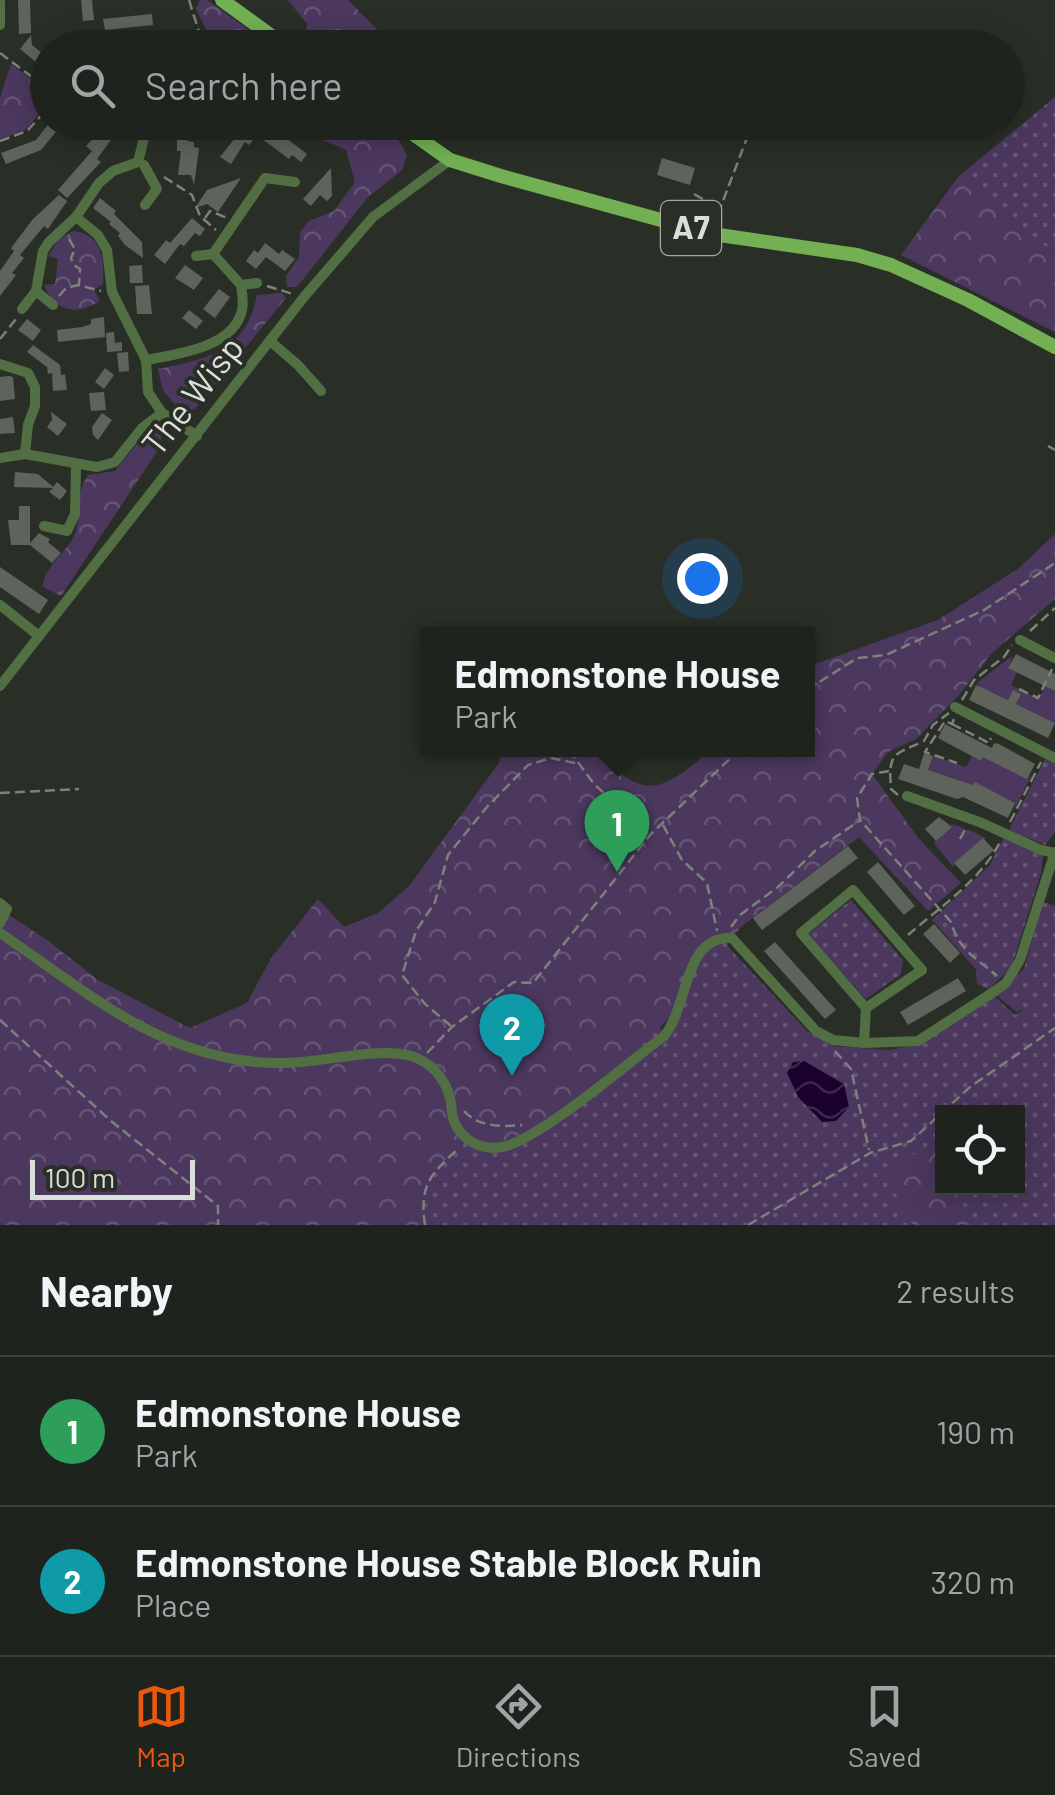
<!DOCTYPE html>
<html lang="en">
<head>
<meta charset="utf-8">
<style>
  :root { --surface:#1f231d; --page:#2c2f2a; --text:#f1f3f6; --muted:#a1a4a4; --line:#3c403b; --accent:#ea580c }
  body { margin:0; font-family:Barlow,sans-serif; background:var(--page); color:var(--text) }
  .controls { position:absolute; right:30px; bottom:30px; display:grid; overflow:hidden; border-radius:0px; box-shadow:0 5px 25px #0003 }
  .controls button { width:90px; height:90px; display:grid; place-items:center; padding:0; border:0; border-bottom:2px solid var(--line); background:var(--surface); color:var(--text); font:50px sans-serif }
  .scale { position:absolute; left:30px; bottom:25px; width:165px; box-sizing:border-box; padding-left:10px; border:5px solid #dbdfda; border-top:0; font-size:28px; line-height:35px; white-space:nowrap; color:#dbdfda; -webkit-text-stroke:8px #292f27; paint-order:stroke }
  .you { position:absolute; left:702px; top:578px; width:35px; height:35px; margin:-25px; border:8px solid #fff; border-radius:50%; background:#1a73e8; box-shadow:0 0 0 15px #1a73e833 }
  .badge { display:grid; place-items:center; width:65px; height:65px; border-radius:50%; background:var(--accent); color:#fff; font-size:32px; font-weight:700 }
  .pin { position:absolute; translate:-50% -82px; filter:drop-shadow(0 2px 5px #0008) }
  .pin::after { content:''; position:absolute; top:52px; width:35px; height:30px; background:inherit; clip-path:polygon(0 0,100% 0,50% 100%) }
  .popup { position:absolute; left:420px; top:627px; width:395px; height:130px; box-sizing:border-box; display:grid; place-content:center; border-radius:0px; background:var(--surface); filter:drop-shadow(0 2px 8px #0005); font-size:32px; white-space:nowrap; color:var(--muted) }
  .popup b { font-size:38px; color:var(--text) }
  .popup::after { content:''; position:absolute; left:50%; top:100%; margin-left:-20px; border:20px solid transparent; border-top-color:var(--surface) }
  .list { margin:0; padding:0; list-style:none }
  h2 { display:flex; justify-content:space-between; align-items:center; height:130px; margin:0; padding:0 40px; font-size:42px }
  h2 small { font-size:32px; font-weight:400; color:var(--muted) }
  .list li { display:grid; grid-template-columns:65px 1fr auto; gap:30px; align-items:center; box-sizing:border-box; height:150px; padding:0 40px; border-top:2px solid var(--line) }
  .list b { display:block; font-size:38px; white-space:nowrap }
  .list p { margin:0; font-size:32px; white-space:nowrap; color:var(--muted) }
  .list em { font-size:32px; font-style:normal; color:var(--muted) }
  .icon { flex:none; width:55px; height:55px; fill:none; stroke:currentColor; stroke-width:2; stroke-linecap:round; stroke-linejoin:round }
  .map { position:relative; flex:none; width:1055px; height:1225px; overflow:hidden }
  .search { position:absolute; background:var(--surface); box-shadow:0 5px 25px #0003; left:30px; right:30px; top:30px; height:110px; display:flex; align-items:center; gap:25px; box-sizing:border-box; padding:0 35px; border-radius:55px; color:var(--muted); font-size:38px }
  .sheet { height:430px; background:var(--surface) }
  nav { display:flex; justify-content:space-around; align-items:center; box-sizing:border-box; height:140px; border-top:2px solid var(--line); background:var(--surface); font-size:28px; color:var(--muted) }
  nav a { display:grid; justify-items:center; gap:5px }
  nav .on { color:var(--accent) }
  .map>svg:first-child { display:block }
</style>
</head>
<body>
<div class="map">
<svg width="1055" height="1225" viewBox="0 0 1055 1225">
  <defs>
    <pattern id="grass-dots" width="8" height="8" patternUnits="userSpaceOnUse" patternTransform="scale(2.5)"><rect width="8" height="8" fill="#4c385f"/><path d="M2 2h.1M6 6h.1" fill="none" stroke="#655475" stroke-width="1.8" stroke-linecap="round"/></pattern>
    <pattern id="forest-crowns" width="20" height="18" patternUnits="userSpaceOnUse" patternTransform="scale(2.5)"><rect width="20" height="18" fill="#4c385f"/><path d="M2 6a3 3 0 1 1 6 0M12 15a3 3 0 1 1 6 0" fill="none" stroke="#655475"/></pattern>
    <pattern id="water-waves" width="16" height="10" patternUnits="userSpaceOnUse" patternTransform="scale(2.5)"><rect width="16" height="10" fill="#1b022d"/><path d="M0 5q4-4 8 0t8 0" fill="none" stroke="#3c264b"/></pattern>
  </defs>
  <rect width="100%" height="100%" fill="#292f27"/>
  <g fill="url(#grass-dots)" fill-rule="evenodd">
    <polygon points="1055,97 1055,254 958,177"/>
    <polygon points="1045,759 1055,764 1055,832 1045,845 1009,830"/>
    <polygon points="1004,837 1043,856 1041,873 1015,956 1010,969 989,989 977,984 976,969 932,920 990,865"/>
    <polygon points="851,900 903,960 901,974 866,999 808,934"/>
    <path d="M1043,902L1055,906V1225H425L422,1203L429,1176L467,1140L546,1121L616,1067L658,1027L666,1033L704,946L723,937L730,949L807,1031L834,1046L890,1050L918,1044L994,996L1015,1015L1026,1009L1017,1012L996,995L1024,969ZM942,1112H1018V1188H942Z"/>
  </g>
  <g fill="url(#forest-crowns)">
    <polygon points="200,0 207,0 273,47 215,47 196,9"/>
    <polygon points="288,0 348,0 394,47 315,47 304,40 307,24"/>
    <polygon points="11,64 44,89 47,104 25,130 0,139 0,98"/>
    <path d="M309,123C350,122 388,112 407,155L402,170L368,197L297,287H287L286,276L299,257L300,232L309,221L334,211L355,182L346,150L323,140Z"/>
    <polygon points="958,177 1055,254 1055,332 901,255"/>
    <path d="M73,231C103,234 104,260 103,284L94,290L100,301C77,316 55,312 44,285L55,284L58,259L48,256L58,240Z"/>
    <path d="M282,293L286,298L194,410L177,407L163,390L158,369C207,359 246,352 257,295Z"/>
    <path d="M149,429L162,433L160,447L61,596L43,587C44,567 64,555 73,538C83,519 75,493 88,475L115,471Z"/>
    <path d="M1055,534V599L992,653L959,695L916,739L888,752L872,774L919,839L961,883L928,911L859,837L742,926L732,938L704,946L680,1009L616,1067L546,1121L502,1147L467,1140C436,1169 419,1179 425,1225H0V909L47,940L98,980L190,1028L247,1003L271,958L318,899L344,927L378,913L409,886L499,763L502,750H596C644,803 661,792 711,750H807V667L938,620L1019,568Z"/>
    <polygon points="928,1146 942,1174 942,1188 950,1188 970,1225 913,1225 884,1173"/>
  </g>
  <g fill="#4c385f">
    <polygon points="1012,656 1009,668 1017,672 1011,685 1038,699 1054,673 1047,686 1055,691 1055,727 1054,730 1055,723 1016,704 1021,694 1013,690 1001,714 1006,699 992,692 986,704 977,683"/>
    <polygon points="988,748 1027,779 1032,774 1014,810 1015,803 998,794 968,796 967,783 948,776 943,790 924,783 933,756 966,767 972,756 981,760"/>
    <polygon points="952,824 964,828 959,840 967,829 986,838 953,867 934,843"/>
  </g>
  <polygon fill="url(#water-waves)" points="804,1061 844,1084 849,1107 836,1121 822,1122 798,1097 787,1073 793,1062"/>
  <g fill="#5e645b">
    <polygon points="18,0 30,0 31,33 19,34"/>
    <polygon points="81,0 92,0 94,20 83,21"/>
    <polygon points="152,14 153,25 105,30 103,19"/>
    <polygon points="31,35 32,45 48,58 48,72 20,49"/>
    <polygon points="50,122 64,122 41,150 6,164 1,153 36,140"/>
    <polygon points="109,122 124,122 97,159 101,162 67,198 58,190 92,151 86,146"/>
    <polygon points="172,122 183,122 183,128 188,128 187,141 194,142 194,147 199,148 194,185 191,175 178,175 181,151 177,151 177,134 170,133"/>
    <polygon points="255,122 265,122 307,154 301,162 292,155 289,159 257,135 249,145 245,142 231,164 220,157 247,123 252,127"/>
    <polygon points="662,158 695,168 690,185 657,175"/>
    <polygon points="331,168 332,196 327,201 320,195 311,206 303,199"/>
    <polygon points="241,178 218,212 207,204 195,208 207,190"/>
    <polygon points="59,195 67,201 48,229 44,226 20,255 24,258 12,273 16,275 0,296 0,271 14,251 11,248 33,219"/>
    <polygon points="100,198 116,211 114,214 142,242 143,258 125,245 118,236 120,233 109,224 111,222 93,208"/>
    <polygon points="192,218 205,229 200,236 195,233 184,246 180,244 165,264 154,255 166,240 170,243"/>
    <polygon points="265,243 279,254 282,250 295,259 285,271 266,257 256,269 246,261 254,250 258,253"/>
    <polygon points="142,265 143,283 130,283 129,266"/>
    <polygon points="185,265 203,278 194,290 175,278"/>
    <polygon points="149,285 152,314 137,314 135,286"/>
    <polygon points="219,289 230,297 215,318 203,309"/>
    <polygon points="189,310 203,321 196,329 182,318"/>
    <polygon points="104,317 105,337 58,342 57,330 82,327 91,324 91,319"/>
    <polygon points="27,319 41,330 33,341 18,330"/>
    <polygon points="114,332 115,343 122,342 122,351 107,352 106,333"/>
    <polygon points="33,345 60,365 61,375 65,374 67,390 53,391 52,373 48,374 47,367 27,352"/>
    <polygon points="128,352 129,371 119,372 117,353"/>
    <polygon points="105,368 114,375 104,389 95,382"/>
    <polygon points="9,376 13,377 15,399 0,401 0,377"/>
    <polygon points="104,392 106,410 91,411 89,393"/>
    <polygon points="51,412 67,424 58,436 47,427 52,420"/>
    <polygon points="102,413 112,420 98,440 93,435 92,427"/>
    <polygon points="13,417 15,433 0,434 0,419"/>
    <polygon points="15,472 38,474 53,487 57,482 67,491 60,500 49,492 53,488 14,487"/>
    <polygon points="19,506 30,506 30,543 39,533 50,539 48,542 61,553 52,563 30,545 11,545 8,520 19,520"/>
    <polygon points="0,567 48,600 39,614 0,587"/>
    <polygon points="1016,654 1055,674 1055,691 1008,668"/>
    <polygon points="976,685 1008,700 1013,690 1021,694 1016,704 1055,723 1048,738 969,700"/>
    <polygon points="945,724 992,748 994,743 999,744 1035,764 1027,779 983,757 981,761 938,738"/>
    <polygon points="924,753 933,756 928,770 973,785 975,782 1015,803 1008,818 963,797 957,799 898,779 904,764 919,769"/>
    <polygon points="939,817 952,827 936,841 925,829"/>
    <polygon points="983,838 994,850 965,875 954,863"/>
    <polygon points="848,846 858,858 762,930 753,918"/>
    <polygon points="878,862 915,906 904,915 867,872"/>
    <polygon points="934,924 960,953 950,963 923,934"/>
    <polygon points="775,942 836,1010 825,1019 764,951"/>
    <polygon points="958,978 966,991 908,1025 900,1012"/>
  </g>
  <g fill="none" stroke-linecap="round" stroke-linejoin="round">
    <g stroke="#7c817a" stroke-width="2.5" stroke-dasharray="10 5" stroke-linecap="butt">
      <polyline points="189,0 204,48"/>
      <polyline points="0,53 48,89"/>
      <polyline points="0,141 27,131 48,108"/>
      <polyline points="164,177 192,195 200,216 216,230"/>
      <polyline points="694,194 715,206 718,214 715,223"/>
      <polyline points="718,214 753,122"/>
      <polyline points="205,218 210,211 227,218"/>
      <polyline points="69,239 75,249 71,258 74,265 80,269 79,284"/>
      <polyline points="267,286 293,294"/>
      <polyline points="59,296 66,288 78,285 101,291"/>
      <polyline points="0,339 16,319"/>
      <polyline points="1048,446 1055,450"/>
      <polyline points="1030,631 1055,608"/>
      <polyline points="474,633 475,634"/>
      <polyline points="1019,689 1038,698 1052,669"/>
      <polyline points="807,690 857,658 886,655 984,610 1055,563"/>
      <polyline points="962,700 974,680 1004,657 1012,645"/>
      <polyline points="954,719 952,724 945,721 925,752 957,763"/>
      <polyline points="952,724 989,743 991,738"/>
      <polyline points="569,750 594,784 649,834"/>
      <path d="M889,771L872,774L857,798L860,820L951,922C959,950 975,957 997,976"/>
      <polyline points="0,793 79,789"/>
      <path d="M898,795L891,789C888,751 894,755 924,741L933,725L949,713"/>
      <polyline points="1010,822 1041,762"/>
      <polyline points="663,825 682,860 707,883 717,931"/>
      <polyline points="960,839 966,828"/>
      <polyline points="731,927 740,915 778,887 815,851 859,821"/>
      <path d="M908,935C940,907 980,881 1000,842"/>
      <polyline points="0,1020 111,1121 218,1206 218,1225"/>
      <polyline points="451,1026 425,1004 402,975 416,931 435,902 448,855 486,808 528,765 551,758 580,764"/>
      <polyline points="835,1051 851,1069 869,1150"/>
      <polyline points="427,1053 452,1027 514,982 533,983 650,835 739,750"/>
      <path d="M464,1111C478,1127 502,1127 522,1125"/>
      <path d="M425,1225C419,1184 431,1174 459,1148"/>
      <polyline points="748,1225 870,1153 911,1141 970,1087 1055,1028"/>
    </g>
    <g stroke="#526f44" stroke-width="10">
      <polyline points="0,2 0,25"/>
      <polyline points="144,165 157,189 145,205"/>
      <polyline points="76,217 98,235 107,250 112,292 146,360 148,392 162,413 197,436"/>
      <polyline points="196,256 213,254"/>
      <polyline points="241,285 257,283"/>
      <polyline points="36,291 53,305"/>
      <polyline points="22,309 36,291 43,251 49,242 76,217 99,183 113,171 138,162 148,122"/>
      <polyline points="270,341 298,365 321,391"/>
      <path d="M146,360C176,354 234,348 242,310C244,303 242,293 241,285L213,254L265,178L295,182"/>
      <polyline points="0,364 28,373 35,387 35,406 28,425 25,454"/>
      <polyline points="0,458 25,454 97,467 115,462 142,428 162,413"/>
      <polyline points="44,526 67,531 75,514 76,466"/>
      <polyline points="0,605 39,636"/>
      <polyline points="1020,640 1055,658"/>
      <polyline points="0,686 304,297 373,217 450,160"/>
      <polyline points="955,707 1055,758"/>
      <polyline points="907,796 982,823 1041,850 1055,853"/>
      <polyline points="0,903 7,909 0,923"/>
      <path d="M0,933C89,993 161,1060 275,1063C317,1065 372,1046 411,1056C431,1062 445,1078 450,1098C452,1105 451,1114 454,1121C461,1140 482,1151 502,1147C539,1140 629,1062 664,1036C689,1007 683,935 732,938L816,1031L833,1040L864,1043L918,1041L995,991L1006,983L1020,960L1055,852"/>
      <polyline points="864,1043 866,1008 801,933 853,890 922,970 866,1008"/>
    </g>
    <g stroke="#73b054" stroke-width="14">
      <polyline points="222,0 288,48"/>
      <polyline points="396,122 450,160 501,176 712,234 857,255 891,265 968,300 1055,347"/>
    </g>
  </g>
  <g text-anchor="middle" stroke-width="8" stroke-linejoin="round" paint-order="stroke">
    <rect fill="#292f27" stroke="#a6aaa4" stroke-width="2.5" x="661" y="201" width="60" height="54" rx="8"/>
    <g font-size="32" font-weight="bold" fill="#dbdfda">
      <text x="691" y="239">A7</text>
    </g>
    <g font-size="35" fill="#dbdfda" stroke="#292f27">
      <text transform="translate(193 396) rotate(-52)" y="12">The Wisp</text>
    </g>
  </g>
</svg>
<div class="controls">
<button><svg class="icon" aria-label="locate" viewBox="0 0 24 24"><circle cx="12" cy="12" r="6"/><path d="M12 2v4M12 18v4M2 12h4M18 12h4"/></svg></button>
</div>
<div class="scale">100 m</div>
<div class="you"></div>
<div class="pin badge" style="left:617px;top:872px;background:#2e9e5b">1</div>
<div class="popup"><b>Edmonstone House</b>Park</div>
<div class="pin badge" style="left:512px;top:1076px;background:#0f9aa8">2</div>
<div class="search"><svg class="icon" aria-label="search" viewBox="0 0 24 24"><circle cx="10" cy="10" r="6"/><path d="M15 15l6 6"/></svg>Search here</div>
</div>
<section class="sheet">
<h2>Nearby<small>2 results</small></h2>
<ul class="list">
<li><span class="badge" style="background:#2e9e5b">1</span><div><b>Edmonstone House</b><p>Park</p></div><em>190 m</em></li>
<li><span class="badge" style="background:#0f9aa8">2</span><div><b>Edmonstone House Stable Block Ruin</b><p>Place</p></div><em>320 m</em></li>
</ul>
</section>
<nav>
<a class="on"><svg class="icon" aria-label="map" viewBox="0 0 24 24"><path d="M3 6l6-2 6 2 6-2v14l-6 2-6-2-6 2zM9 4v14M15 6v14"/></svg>Map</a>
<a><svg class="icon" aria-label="directions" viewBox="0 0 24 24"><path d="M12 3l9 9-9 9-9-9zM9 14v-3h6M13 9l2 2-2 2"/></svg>Directions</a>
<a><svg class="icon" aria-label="saved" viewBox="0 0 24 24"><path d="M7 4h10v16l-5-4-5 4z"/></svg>Saved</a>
</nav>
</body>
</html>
